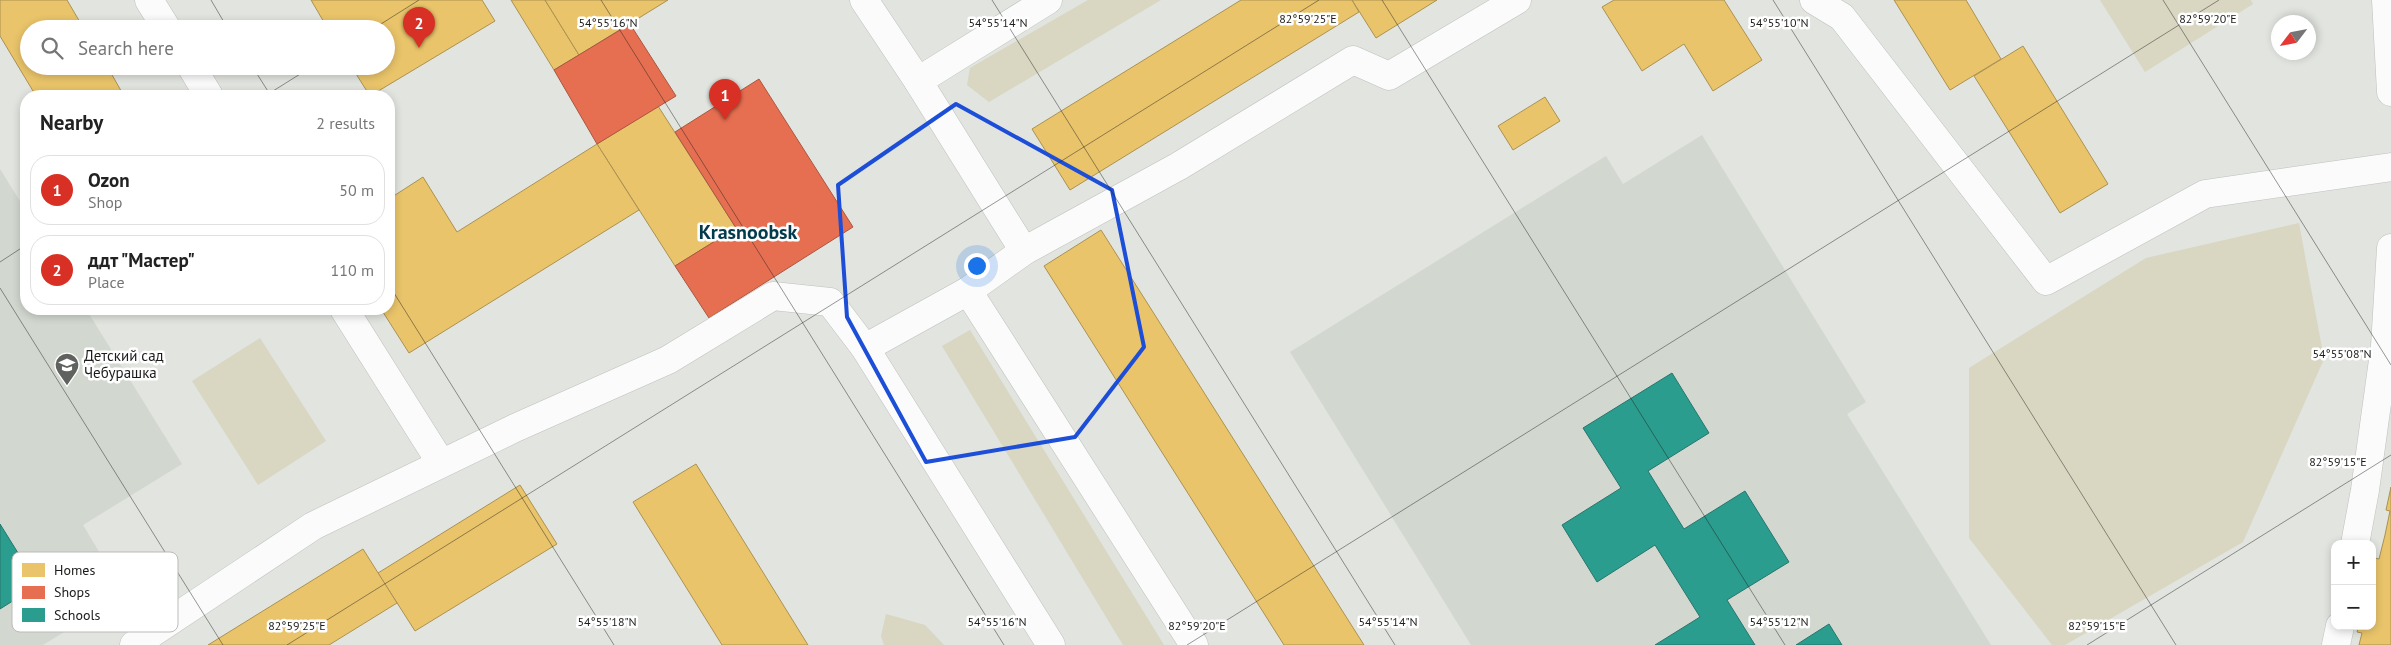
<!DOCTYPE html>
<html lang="en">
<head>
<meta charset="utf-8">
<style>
  :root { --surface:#fff; --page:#f6f6f6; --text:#222; --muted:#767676; --line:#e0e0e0; --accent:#d93025 }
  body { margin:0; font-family:"PT Sans",sans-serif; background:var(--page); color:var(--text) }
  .controls { position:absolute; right:15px; bottom:15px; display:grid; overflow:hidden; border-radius:10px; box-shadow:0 2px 8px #0003 }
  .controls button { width:45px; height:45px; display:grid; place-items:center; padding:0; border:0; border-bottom:1px solid var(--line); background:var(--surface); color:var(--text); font:25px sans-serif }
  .compass { position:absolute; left:2271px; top:15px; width:45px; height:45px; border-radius:50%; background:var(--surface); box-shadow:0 2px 8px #0003; rotate:238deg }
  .you { position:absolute; left:976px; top:265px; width:18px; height:18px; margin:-12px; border:4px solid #fff; border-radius:50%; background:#1a73e8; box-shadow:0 0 0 8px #1a73e833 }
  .badge { display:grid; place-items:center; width:32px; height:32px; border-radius:50%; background:var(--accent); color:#fff; font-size:16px; font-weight:700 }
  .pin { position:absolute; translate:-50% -41px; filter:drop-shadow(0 1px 2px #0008) }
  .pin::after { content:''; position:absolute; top:26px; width:18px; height:15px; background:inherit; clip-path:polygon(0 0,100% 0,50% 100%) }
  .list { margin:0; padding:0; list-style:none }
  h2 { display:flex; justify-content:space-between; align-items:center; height:65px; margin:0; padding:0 20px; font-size:21px }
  h2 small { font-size:16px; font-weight:400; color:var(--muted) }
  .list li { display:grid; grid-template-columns:32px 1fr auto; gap:15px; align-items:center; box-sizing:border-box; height:70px; margin:0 10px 10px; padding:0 10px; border:1px solid var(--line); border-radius:20px }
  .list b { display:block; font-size:19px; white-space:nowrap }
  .list p { margin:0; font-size:16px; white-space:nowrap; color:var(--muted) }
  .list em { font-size:16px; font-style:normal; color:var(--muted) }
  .icon { flex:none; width:28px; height:28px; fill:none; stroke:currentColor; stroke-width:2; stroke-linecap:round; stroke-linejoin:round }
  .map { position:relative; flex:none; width:2391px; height:645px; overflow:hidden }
  .search { position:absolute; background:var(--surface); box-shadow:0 2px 8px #0003; left:20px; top:20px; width:375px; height:55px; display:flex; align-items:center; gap:12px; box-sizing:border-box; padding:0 18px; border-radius:28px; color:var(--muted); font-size:19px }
  .panel { position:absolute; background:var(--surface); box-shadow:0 2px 8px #0003; left:20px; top:90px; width:375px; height:225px; border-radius:20px }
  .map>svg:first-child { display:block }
</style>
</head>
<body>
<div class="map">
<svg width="2391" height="645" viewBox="0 0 2391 645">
  <rect width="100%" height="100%" fill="#e1e4df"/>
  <g fill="#d2d8cf">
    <polygon points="1702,135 1866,402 1847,414 1991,645 1471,645 1290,352 1606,156 1623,184"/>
    <polygon points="0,169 26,211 26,309 86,309 182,464 83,525 125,595 43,645 0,645"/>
  </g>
  <g fill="#d9d6c1">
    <polygon points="1088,0 1161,0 989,102 967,85 970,68"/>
    <polygon points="2100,0 2251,0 2253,4 2145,72"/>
    <polygon points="2299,223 2324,359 2243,542 2065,645 2052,645 1969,538 1969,368 2146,258"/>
    <polygon points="970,330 1164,645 1123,645 942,346"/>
    <polygon points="260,338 326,441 258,485 192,381"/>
    <polygon points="886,614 925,625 944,645 884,645 881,636"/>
  </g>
  <g fill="#e9c46a" stroke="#ab9252">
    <polygon points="0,0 67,0 84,29 29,29 29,66 107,66 124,96 36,96 0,36"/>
    <polygon points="311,0 482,0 495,21 370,96 351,66 386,66 386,29 328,29"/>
    <polygon points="511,0 545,0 579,55 554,70"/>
    <polygon points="545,0 668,0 579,55"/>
    <polygon points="1241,0 1352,0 1359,12 1070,190 1032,129"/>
    <polygon points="1352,0 1437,0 1376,38"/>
    <polygon points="1614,0 1724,0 1762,60 1713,91 1684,44 1642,71 1602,7"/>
    <polygon points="1894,0 1966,0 2001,59 1950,90"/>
    <polygon points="2023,46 2108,184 2060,213 1974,76"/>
    <polygon points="1545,97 1560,121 1513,150 1498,126"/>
    <polygon points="658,106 736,228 675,266 597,144"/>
    <polygon points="597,144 639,210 409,353 381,309 389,309 389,199 423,177 457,232"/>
    <polygon points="1101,230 1364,645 1284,645 1044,266"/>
    <polygon points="696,464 808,645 722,645 633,502"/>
    <polygon points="520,485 557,544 415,631 378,573"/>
    <polygon points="2391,487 2391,645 2359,645 2362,633 2357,632 2359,626 2372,626 2372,568 2375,558 2379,559 2385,535 2390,511 2386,510"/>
    <polygon points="363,549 397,603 329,645 208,645"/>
  </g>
  <g fill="#e76f51" stroke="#aa5640">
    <polygon points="630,24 676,96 597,144 554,70"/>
    <polygon points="759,79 853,227 709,318 675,266 736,228 675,132"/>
  </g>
  <g fill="#2a9d8f" stroke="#26766c">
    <polygon points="1672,373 1709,433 1648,471 1684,529 1745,491 1789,562 1727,600 1755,645 1655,645 1700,617 1655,545 1597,582 1562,525 1621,488 1583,428"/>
    <polygon points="0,524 38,585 0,609"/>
    <polygon points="1829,624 1842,645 1796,645"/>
  </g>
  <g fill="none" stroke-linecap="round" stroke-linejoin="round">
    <defs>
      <g id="minor">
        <polyline points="149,0 167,29"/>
        <polyline points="864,0 918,81"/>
        <polyline points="1814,0 1842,17 2046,281 2205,194 2391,167"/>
        <polyline points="2386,0 2391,92"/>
        <polyline points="191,66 209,96"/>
        <polyline points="1024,251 1179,166 1353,60 1389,76 1517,0"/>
        <polyline points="968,291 1194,645"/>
        <polyline points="344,309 441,463"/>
        <polyline points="865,348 968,291 1024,251 918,81 1048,0"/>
        <polyline points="2355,544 2365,490 2385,346 2391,248"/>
        <polyline points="134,645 313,526 515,428 668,360 773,296 830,302 865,348 1051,645"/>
        <polyline points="2336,645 2340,626"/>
      </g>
    </defs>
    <use href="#minor" stroke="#bfc1be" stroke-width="29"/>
    <use href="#minor" stroke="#fafbfa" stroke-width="28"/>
  </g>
  <path fill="none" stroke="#1d4ed8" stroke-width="4" stroke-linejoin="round" d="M956,104L1112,190L1144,347L1075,437L926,462L847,317L838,185Z"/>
  <path fill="none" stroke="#1b1c1a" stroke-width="1" stroke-opacity="0.45" d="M211,0L228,29M601,0L1004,645M992,0L1395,645M1382,0L1785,645M1773,0L2176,645M2163,0L2391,365M373,29L419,0M252,66L271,96M265,96L313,66M0,262L26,245M389,285L614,645M0,288L223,645M287,645L1319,0M1187,645L2219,0M2087,645L2391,455"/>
  <defs>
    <symbol id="school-pin" viewBox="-11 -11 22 30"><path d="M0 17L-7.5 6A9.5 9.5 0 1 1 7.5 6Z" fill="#60625f" stroke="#fff"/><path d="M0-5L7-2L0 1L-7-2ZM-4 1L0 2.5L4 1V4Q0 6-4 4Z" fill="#fff"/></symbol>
  </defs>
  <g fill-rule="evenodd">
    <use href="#school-pin" x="53" y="351" width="28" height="38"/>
  </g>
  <g text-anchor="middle" stroke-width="5" stroke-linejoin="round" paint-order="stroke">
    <g font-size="15" fill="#1b1c1a" stroke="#fff" text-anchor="start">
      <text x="84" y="361">Детский сад<tspan x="84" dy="17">Чебурашка</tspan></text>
    </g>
    <g font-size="20" font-weight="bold" fill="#033b4c" stroke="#fff">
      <text x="748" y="239">Krasnoobsk</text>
    </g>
  </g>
  <rect x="12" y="552" width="166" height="80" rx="8" fill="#fff" stroke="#bbbbba" stroke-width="1"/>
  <rect x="22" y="563" width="23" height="14" fill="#e9c46a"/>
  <rect x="22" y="586" width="23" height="13" fill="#e76f51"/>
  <rect x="22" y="608" width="23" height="14" fill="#2a9d8f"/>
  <g font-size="14" fill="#1b1c1a">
    <text x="54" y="575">Homes</text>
    <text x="54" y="597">Shops</text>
    <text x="54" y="620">Schools</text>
  </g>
  <g font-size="12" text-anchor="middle" fill="#1b1c1a" stroke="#fff" stroke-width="5" stroke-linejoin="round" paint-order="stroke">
    <text x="2208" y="23">82°59'20"E</text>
    <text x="1308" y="23">82°59'25"E</text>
    <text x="608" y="27">54°55'16"N</text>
    <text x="998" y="27">54°55'14"N</text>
    <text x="1779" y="27">54°55'10"N</text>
    <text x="2342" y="358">54°55'08"N</text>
    <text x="2338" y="466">82°59'15"E</text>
    <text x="607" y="626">54°55'18"N</text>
    <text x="997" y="626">54°55'16"N</text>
    <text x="1388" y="626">54°55'14"N</text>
    <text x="1779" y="626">54°55'12"N</text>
    <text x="297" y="630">82°59'25"E</text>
    <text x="1197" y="630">82°59'20"E</text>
    <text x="2097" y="630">82°59'15"E</text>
  </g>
</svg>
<div class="controls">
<button>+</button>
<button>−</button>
</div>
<svg class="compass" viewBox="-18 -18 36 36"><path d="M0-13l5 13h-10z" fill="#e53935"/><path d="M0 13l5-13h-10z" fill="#767676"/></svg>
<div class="you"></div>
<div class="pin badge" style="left:725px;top:120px">1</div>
<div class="pin badge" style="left:419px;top:48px">2</div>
<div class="search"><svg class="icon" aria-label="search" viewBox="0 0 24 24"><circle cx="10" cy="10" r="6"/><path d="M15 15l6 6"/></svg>Search here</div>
<section class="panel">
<h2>Nearby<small>2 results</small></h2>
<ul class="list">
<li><span class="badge">1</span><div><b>Ozon</b><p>Shop</p></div><em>50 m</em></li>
<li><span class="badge">2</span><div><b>ддт &quot;Мастер&quot;</b><p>Place</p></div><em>110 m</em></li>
</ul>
</section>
</div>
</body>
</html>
